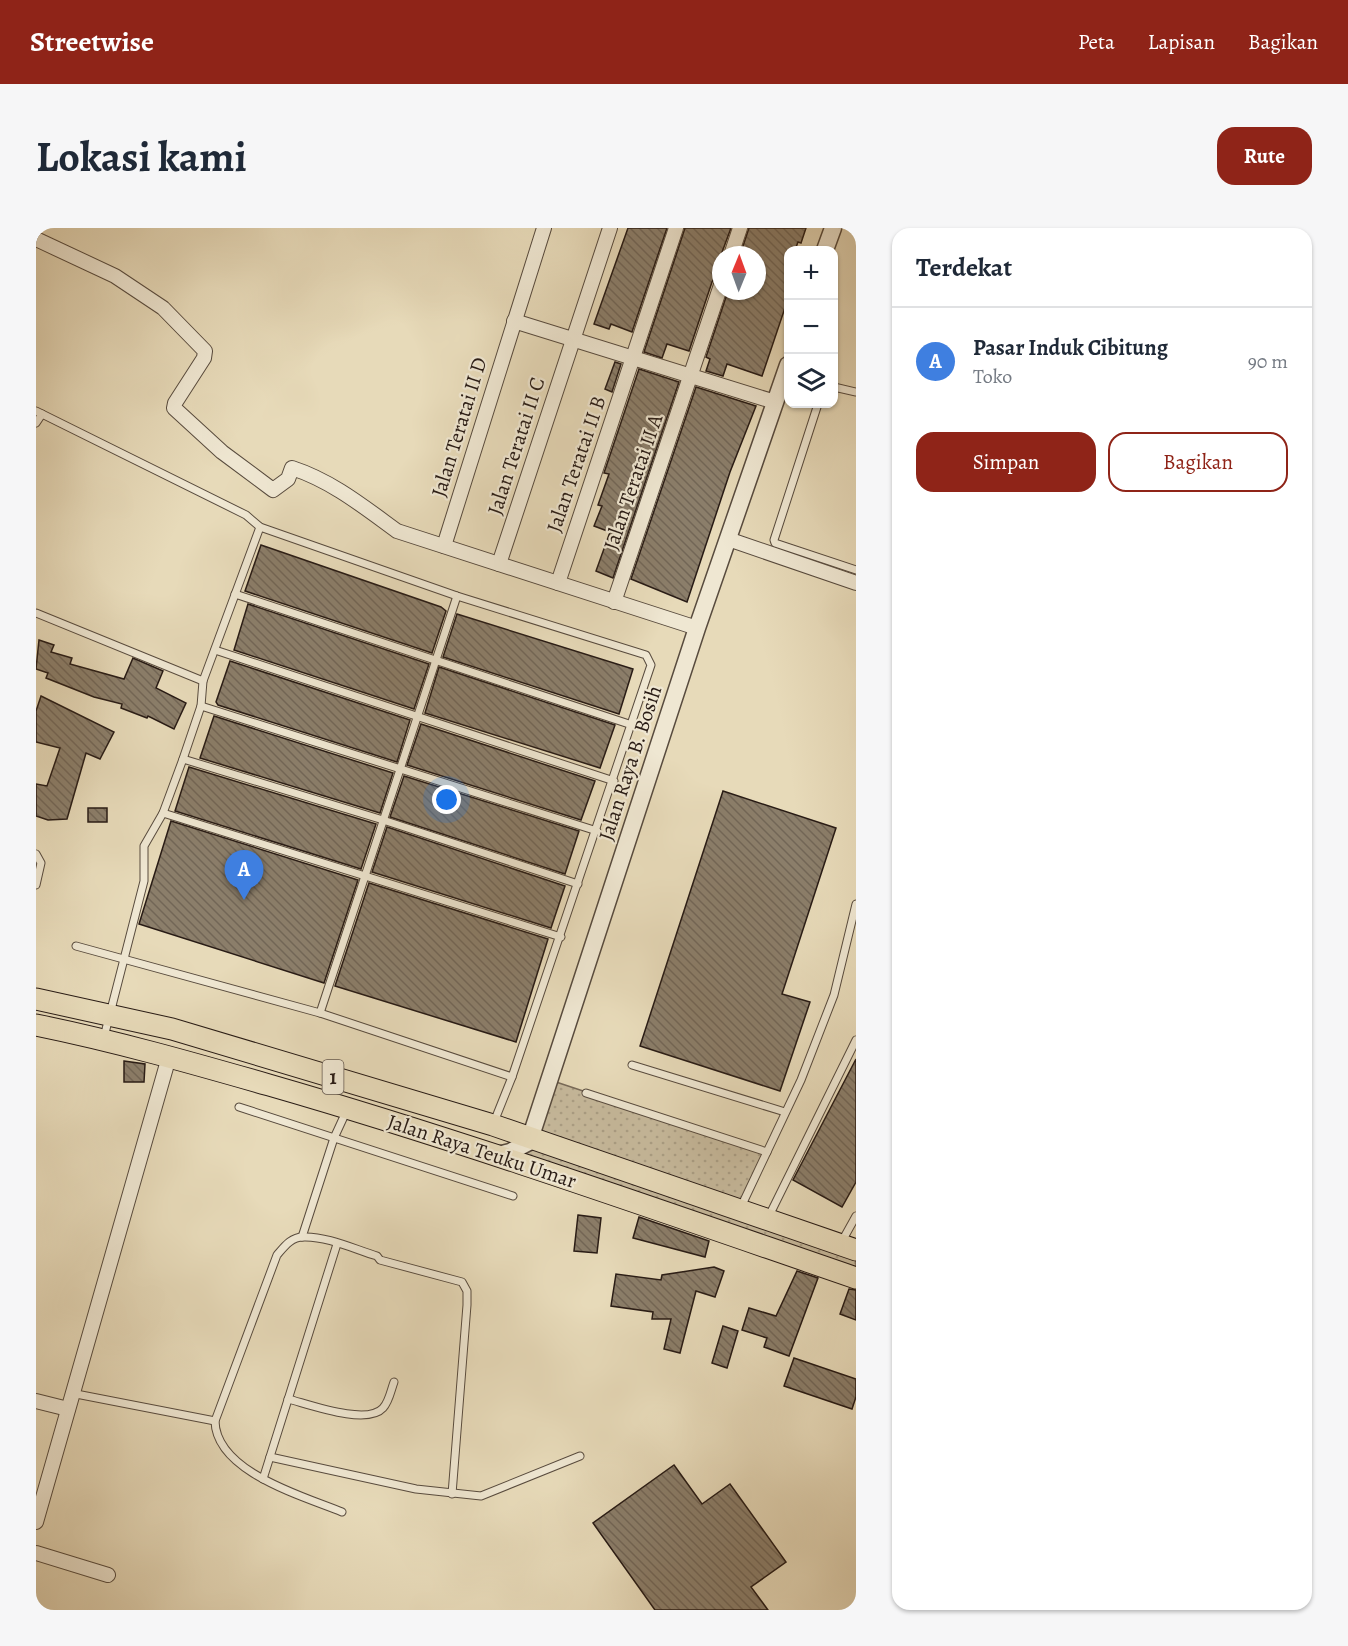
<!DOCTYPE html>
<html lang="id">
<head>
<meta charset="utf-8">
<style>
  :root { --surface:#fff; --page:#f6f6f7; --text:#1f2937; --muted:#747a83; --line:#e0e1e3; --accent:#8f2418 }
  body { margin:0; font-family:Alegreya,serif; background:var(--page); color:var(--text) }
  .controls { position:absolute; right:18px; top:18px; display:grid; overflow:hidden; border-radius:12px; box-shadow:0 2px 4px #0004 }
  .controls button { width:54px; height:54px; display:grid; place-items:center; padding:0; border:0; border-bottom:2px solid var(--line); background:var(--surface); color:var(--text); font:30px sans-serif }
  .compass { position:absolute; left:676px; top:18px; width:54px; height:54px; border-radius:50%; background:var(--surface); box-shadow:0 2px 4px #0004; rotate:1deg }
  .you { position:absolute; left:411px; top:572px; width:21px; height:21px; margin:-15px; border:4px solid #fff; border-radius:50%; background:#1a73e8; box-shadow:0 0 0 9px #1a73e833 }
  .badge { display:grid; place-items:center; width:39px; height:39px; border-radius:50%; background:var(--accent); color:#fff; font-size:20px; font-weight:700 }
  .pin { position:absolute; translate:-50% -50px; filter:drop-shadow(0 2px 3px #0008) }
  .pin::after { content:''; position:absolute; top:32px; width:21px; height:18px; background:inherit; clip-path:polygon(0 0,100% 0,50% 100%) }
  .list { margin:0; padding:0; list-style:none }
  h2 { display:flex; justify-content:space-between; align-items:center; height:78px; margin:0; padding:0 24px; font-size:26px }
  h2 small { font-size:20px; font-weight:400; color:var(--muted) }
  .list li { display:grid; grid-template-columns:39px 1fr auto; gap:18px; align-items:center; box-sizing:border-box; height:108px; padding:0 24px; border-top:2px solid var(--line) }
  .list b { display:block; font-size:22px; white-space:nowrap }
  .list p { margin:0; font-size:20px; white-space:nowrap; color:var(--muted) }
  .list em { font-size:20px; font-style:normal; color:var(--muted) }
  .actions { display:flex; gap:12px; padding:18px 24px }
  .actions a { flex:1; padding:14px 0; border:2px solid var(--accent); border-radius:18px; text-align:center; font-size:21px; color:var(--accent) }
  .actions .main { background:var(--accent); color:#fff }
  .icon { flex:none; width:33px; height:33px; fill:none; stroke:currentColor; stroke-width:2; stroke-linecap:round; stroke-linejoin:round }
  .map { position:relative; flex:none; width:820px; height:1382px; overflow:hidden; border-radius:18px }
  header { display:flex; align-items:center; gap:36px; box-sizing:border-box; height:84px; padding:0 30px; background:var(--accent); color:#fff }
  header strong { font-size:28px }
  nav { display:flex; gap:33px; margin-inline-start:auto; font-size:21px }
  .intro { display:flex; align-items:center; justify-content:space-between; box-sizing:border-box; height:144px; padding:0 36px }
  h1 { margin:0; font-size:42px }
  .button { padding:15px 27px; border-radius:18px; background:var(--accent); color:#fff; font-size:21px; font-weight:700 }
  main { display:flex; gap:36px; padding:0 36px }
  aside { flex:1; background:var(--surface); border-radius:18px; box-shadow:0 2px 4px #0004 }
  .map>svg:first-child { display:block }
</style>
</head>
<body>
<header>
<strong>Streetwise</strong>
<nav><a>Peta</a><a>Lapisan</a><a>Bagikan</a></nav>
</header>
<div class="intro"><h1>Lokasi kami</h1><a class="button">Rute</a></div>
<main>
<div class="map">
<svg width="820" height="1382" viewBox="0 0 820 1382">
  <defs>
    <pattern id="grass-dots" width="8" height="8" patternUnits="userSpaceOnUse" patternTransform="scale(1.5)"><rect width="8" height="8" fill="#c7ba9d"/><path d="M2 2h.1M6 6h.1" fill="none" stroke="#ab9f86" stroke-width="1.8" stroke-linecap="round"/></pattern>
    <pattern id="building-back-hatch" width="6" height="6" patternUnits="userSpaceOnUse" patternTransform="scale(1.5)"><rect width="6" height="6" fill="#8b7e6a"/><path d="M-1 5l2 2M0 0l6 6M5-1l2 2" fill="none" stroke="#726656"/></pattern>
  </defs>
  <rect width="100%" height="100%" fill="#e7dab9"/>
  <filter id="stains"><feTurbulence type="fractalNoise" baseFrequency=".00333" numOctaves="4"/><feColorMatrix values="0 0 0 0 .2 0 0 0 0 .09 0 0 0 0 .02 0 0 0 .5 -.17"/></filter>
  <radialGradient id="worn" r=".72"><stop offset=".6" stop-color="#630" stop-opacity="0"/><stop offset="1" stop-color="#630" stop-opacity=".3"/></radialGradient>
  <polygon fill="url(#grass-dots)" stroke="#786a59" stroke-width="1.5" points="514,852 731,924 704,981 820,1022 820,1050 474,924 487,919"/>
  <g fill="url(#building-back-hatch)" stroke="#281b15" stroke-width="1.5">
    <polygon points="592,0 631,0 596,104 575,96 573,101 558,96"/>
    <polygon points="649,0 695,0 685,27 685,40 676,54 653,123 631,116 626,130 608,124"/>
    <polygon points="713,0 770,0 765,15 762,14 759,22 753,22 753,68 726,148 691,136 687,148 670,143 674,131 670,129 692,63 721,63 721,27 704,27"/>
    <polygon points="579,134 585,136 576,164 569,161"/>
    <polygon points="603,141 643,154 577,350 560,343 574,304 558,298 566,278 562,277 573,246 568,245"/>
    <polygon points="660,159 720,178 694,244 651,374 595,351"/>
    <polygon points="225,317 405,379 410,383 396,425 209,363"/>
    <polygon points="212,376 393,436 378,481 198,422"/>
    <polygon points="421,386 597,441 583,486 407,429"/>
    <polygon points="3,412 18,417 15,424 36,430 34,436 88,451 97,430 127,443 120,460 150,475 138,501 112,488 111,490 85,480 86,476 58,469 10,450 12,445 0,441"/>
    <polygon points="194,433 374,492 361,534 182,477 180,474"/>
    <polygon points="403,439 579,497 564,540 389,485"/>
    <polygon points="5,468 78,504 64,531 50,525 31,591 12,592 0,588 0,556 11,558 24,520 0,514 0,483"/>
    <polygon points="178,488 357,545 344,585 164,530"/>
    <polygon points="385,496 559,553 545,592 371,537"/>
    <polygon points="153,539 340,596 325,641 139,583"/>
    <polygon points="368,548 543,603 529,646 354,589"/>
    <polygon points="687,563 800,600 746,766 774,774 744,863 604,818"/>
    <rect x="52" y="580" width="19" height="14"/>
    <polygon points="135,593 322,652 288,755 103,696"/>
    <polygon points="351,599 529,658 515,700 336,644"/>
    <polygon points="333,655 512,711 480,814 299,758"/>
    <polygon points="820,831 820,954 806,979 757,952"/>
    <polygon points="88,833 109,836 108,854 88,854"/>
    <polygon points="542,987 565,990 561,1025 538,1023"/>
    <polygon points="603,989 673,1013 669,1029 597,1010"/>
    <polygon points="678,1039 688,1043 679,1069 660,1063 644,1125 628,1121 635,1091 616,1091 617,1084 575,1078 580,1046 625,1052 626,1047"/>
    <polygon points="761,1043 782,1050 753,1128 728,1119 731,1110 706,1102 713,1080 740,1088"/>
    <polygon points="813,1061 820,1062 820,1092 804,1086"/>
    <polygon points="687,1098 702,1103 691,1140 676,1135"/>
    <polygon points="758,1130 820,1151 820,1169 816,1181 748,1158"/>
    <polygon points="638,1237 666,1276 694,1256 750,1334 715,1359 732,1382 619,1382 557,1295"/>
  </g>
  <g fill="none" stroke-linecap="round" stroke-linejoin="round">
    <defs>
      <g id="service">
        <polyline points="798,159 820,164"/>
        <polyline points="782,176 738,312 739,315 820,342"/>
        <polyline points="0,183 210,287 224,299 421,368 610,427 615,437 476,849 284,785 40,718"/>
        <polyline points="0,195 6,186"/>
        <polyline points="199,366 596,497"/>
        <polyline points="0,385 167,453"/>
        <polyline points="179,422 578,553"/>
        <polyline points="165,478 561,603"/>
        <polyline points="147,531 347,592 542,656"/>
        <polyline points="127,585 525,709"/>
        <polyline points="0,626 5,635 0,657"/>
        <polyline points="284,785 421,368"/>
        <polyline points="68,809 108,653 108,618 127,585 147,531 165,478 167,453 224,299"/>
        <polyline points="596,837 749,884"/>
        <polyline points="550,865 731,924"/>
        <polyline points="203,879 477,968"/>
        <polyline points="458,894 476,849"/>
        <polyline points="704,981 765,852 798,767 820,676"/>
        <polyline points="732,990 820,812"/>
        <polyline points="266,1009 298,910 310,884"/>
        <polyline points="805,1015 820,988"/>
        <polyline points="35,1165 179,1193"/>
        <path d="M252,1171C272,1176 331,1198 347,1180C353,1174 355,1162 358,1154"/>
        <polyline points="234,1229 380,1261 445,1268 544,1228"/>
        <polyline points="227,1251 301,1016"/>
        <path d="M306,1284C267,1268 180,1244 179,1193L241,1027C248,1019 255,1009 267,1009C291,1008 318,1021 341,1028L344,1032L426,1054L431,1063V1077L416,1266"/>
      </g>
      <g id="minor">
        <path d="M0,11L79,48L127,80L169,123L168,130L139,175L138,180L186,224L237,262L252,251L256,240C296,253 328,279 361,303L661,400"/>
        <polyline points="695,27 704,0"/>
        <polyline points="478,93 739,174"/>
        <polyline points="692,311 820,355"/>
        <polyline points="408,318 508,0"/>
        <polyline points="463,336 574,0"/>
        <polyline points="522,355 640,0"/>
        <polyline points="578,374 685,57"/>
        <polyline points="0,1173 32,1181"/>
        <polyline points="0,1294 133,829"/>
        <polyline points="0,1325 72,1347"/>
      </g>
      <g id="tertiary">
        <polyline points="789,22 797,0"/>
        <polyline points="461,927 474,924 493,914 661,400 752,137"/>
      </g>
      <g id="trunk">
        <polyline points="0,771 136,801 457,897 820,1022"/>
        <path d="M0,797C79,813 156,835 233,857C431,914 625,983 820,1050"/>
      </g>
    </defs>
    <use href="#service" stroke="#584b3e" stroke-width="9"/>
    <use href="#minor" stroke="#584b3e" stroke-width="16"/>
    <use href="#tertiary" stroke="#584b3e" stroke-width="19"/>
    <use href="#trunk" stroke="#281b15" stroke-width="23"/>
    <use href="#service" stroke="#efe7d2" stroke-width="7"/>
    <use href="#minor" stroke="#efe7d2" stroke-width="14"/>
    <use href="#tertiary" stroke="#efe7d2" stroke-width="16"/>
    <use href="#trunk" stroke="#e7dab9" stroke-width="21"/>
  </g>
  <g text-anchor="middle" stroke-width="4.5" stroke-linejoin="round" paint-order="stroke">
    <rect fill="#efe7d2" stroke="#64584e" stroke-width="1.5" x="286.5" y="832" width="21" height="34" rx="4.5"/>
    <g font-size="20" font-weight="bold" fill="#281b15">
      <text x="297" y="856">1</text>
    </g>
    <g font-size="21" fill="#281b15" stroke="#efe7d2">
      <text transform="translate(423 199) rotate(-73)" y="7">Jalan Teratai II D</text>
      <text transform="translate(480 218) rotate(-72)" y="7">Jalan Teratai II C</text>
      <text transform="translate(540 236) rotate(-71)" y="7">Jalan Teratai II B</text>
      <text transform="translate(597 254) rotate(-71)" y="7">Jalan Teratai II A</text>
      <text transform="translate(594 535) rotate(-72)" y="7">Jalan Raya B. Bosih</text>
      <text transform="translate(446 923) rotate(18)" y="7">Jalan Raya Teuku Umar</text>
    </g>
  </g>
  <rect width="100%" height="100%" filter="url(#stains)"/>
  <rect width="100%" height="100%" fill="url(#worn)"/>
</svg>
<div class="controls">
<button>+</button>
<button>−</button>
<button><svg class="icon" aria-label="layers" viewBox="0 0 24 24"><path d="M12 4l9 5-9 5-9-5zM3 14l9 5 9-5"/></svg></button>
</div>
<svg class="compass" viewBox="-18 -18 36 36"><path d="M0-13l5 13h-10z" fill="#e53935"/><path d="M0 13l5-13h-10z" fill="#747a83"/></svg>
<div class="you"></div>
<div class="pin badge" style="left:208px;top:672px;background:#3f7fe0">A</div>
</div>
<aside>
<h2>Terdekat<small></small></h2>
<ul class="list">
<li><span class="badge" style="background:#3f7fe0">A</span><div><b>Pasar Induk Cibitung</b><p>Toko</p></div><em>90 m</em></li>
</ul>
<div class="actions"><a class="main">Simpan</a><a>Bagikan</a></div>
</aside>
</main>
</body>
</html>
